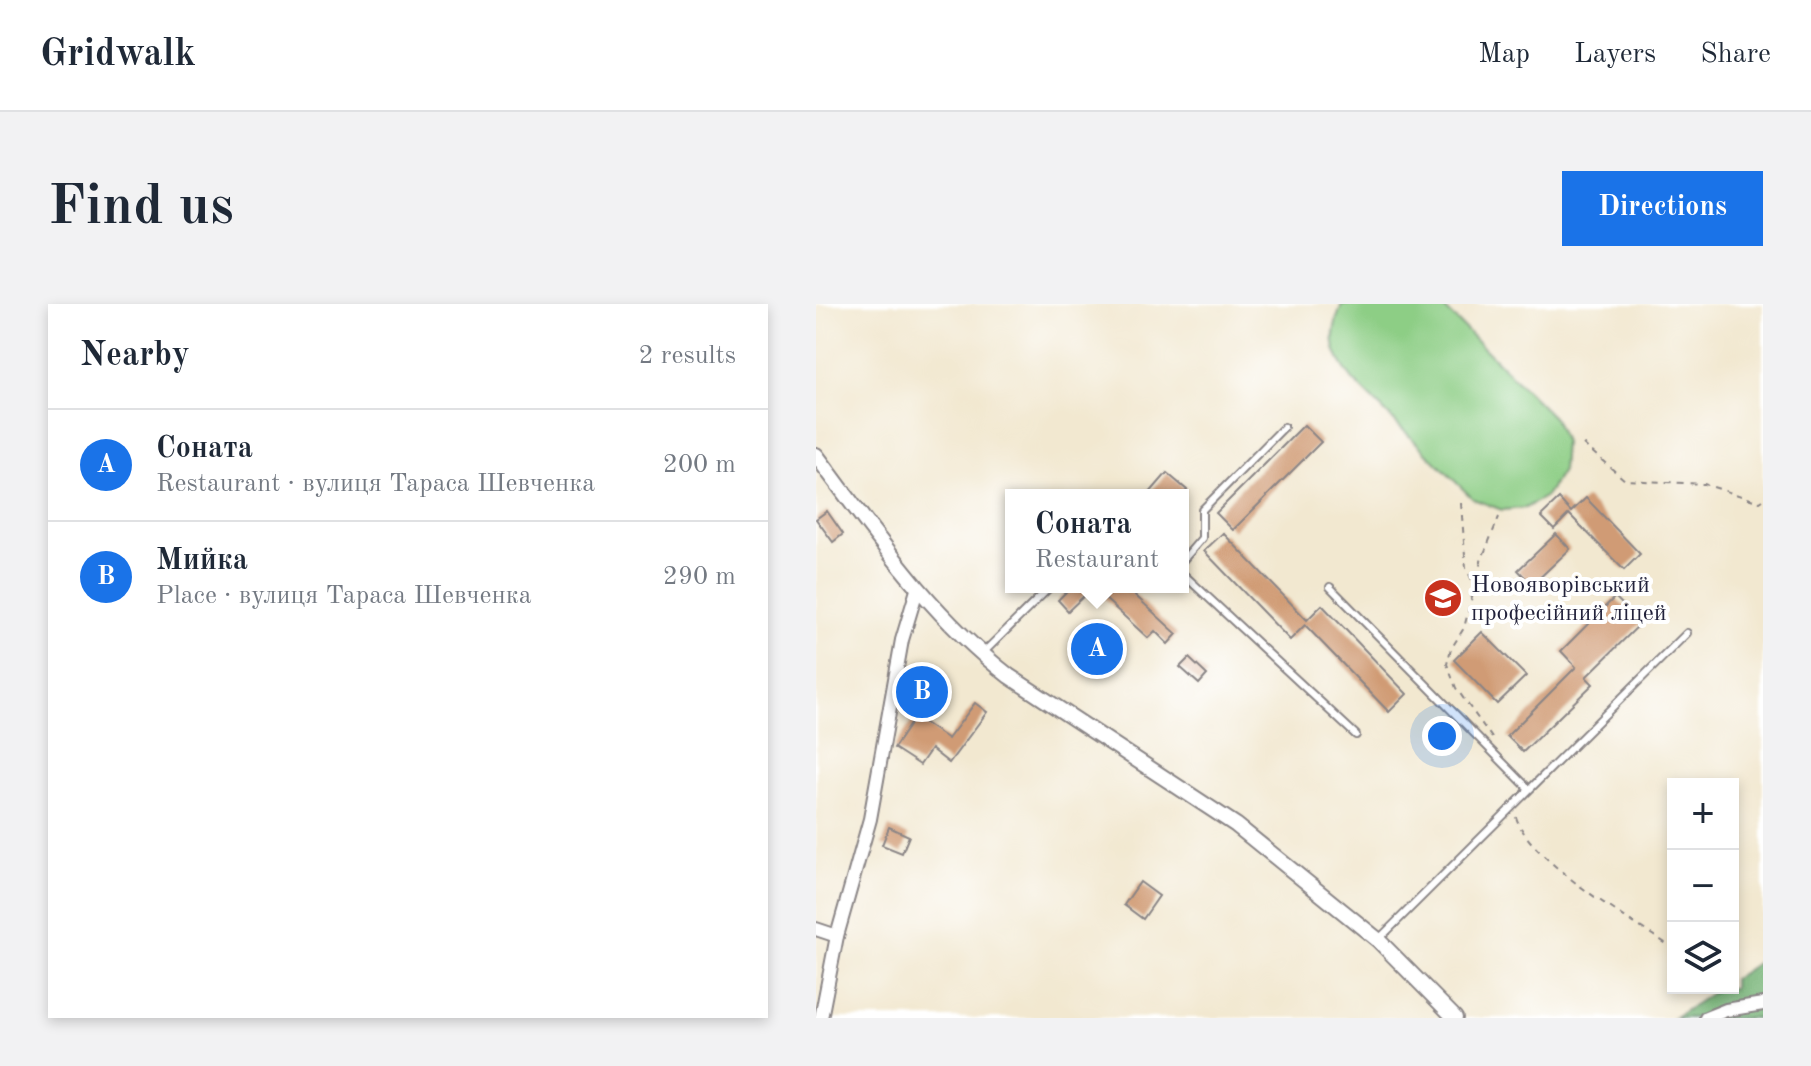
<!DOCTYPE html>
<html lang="en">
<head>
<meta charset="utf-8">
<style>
  :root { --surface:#fff; --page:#f2f2f3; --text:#1f2937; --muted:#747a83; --line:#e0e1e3; --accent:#1a73e8 }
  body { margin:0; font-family:"Old Standard TT",serif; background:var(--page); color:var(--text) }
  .controls { position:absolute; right:24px; bottom:24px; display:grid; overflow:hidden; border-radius:0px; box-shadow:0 4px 12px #0003 }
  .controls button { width:72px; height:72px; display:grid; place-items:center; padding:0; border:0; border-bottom:2px solid var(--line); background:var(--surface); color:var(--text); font:40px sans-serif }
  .you { position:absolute; left:626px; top:432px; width:28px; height:28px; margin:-20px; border:6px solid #fff; border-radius:50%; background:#1a73e8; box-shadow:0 0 0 12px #1a73e833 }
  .badge { display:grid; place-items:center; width:52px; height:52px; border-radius:50%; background:var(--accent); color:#fff; font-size:26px; font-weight:700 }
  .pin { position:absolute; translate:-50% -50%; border:4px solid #fff; box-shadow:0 2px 8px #0006 }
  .popup { position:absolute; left:189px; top:185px; width:184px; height:104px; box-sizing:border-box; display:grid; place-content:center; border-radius:0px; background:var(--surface); filter:drop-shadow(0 2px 6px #0005); font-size:26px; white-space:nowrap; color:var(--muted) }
  .popup b { font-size:30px; color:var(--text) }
  .popup::after { content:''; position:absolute; left:50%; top:100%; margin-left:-16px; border:16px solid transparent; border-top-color:var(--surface) }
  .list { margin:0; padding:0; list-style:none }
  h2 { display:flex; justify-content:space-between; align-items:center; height:104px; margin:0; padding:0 32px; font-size:34px }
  h2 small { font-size:26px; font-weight:400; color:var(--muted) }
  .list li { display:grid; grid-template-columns:52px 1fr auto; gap:24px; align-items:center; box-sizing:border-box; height:112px; padding:0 32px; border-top:2px solid var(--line) }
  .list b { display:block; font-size:30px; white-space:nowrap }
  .list p { margin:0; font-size:26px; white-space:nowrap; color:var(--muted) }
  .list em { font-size:26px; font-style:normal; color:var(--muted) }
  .icon { flex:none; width:44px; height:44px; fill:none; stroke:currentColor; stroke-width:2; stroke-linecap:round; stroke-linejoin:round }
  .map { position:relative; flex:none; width:947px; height:714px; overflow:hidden; border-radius:0px }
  header { display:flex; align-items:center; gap:48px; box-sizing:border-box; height:112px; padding:0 40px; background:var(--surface); border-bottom:2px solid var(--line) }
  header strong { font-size:38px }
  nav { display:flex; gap:44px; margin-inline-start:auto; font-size:28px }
  .intro { display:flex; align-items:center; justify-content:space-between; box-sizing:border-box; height:192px; padding:0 48px }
  h1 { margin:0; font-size:56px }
  .button { padding:20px 36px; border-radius:0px; background:var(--accent); color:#fff; font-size:28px; font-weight:700 }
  main { display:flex; gap:48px; padding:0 48px }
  aside { flex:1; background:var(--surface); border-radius:0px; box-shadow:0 4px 12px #0003 }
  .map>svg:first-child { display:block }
</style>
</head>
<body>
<header>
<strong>Gridwalk</strong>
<nav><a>Map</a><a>Layers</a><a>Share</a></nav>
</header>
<div class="intro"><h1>Find us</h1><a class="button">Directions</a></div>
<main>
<aside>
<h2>Nearby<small>2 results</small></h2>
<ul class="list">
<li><span class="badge">A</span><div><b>Соната</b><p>Restaurant · вулиця Тараса Шевченка</p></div><em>200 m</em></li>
<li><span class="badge">B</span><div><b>Мийка</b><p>Place · вулиця Тараса Шевченка</p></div><em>290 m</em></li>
</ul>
</aside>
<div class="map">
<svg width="947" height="714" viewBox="0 0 947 714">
  <rect width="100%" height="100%" fill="#fff"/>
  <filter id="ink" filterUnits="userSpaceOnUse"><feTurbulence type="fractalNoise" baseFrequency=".0125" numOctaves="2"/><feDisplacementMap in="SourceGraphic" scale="16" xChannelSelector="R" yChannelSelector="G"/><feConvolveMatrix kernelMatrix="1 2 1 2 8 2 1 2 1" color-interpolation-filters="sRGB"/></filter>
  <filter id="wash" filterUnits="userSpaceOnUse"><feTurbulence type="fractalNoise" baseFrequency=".006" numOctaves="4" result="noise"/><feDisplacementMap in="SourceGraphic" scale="32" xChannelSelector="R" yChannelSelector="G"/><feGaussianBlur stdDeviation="1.8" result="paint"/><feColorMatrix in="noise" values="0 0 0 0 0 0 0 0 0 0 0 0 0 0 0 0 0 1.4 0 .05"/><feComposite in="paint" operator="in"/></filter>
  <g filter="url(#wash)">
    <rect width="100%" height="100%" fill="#f2e8d0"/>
    <path fill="#8dce85" stroke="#587860" stroke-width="2" d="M526,0H624L738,114L748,138L746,167L730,192L709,204L686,206L657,195L537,76C514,46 513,35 526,0Z"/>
    <polygon fill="#72b172" stroke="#4a6a56" stroke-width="2" points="947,655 947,714 858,714 903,684 917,684 917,675"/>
    <g id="blocks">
      <g fill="#d09b75">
        <polygon points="488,121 505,138 417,226 400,209"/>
        <polygon points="351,169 371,186 367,191 332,191"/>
        <polygon points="770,194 824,250 808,266 753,210 738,225 725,212 743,195 755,208"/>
        <polygon points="11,207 27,230 17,238 0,215"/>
        <polygon points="407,229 491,316 506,301 591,390 573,408 489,321 474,336 388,247"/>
        <polygon points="740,230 754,245 716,281 702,266"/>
        <polygon points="255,283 265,283 271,289 252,307 242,296"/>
        <polygon points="294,283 310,283 361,330 352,340 339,327 332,334 286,292"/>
        <polygon points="799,293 825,319 770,373 777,380 707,448 691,432 760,363 745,347"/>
        <polygon points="272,322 297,344 274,369 259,356 268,346 258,337"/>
        <polygon points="666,328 710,372 681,400 638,356"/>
        <polygon points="373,354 391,371 383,380 364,363"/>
        <polygon points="112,366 127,377 101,411 86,399"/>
        <polygon points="159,399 171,408 133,459 115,445 104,461 78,444 99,413 132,435"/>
        <polygon points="73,523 93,532 86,549 66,541"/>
        <polygon points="324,578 343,592 327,615 308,601"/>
      </g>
    </g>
  </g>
  <g filter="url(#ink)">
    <use href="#blocks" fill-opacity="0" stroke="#8a8586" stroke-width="2"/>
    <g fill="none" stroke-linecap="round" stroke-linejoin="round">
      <defs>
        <g id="service">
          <polyline points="367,256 386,234 386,206 468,123"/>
          <polyline points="367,270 540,431"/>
          <polyline points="514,283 713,485"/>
          <polyline points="168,348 234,283"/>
          <polyline points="562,636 871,329"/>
        </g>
        <g id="minor">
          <polyline points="0,625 21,632"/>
          <polyline points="5,714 21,632 54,515 86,336 101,286"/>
          <polyline points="890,714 910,706 947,700"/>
        </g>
        <path id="tertiary" d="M0,151C60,231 113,310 193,372L420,521L562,636L639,714"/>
      </defs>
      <use href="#service" stroke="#8a8586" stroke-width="10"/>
      <use href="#minor" stroke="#8a8586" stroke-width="16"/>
      <use href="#tertiary" stroke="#8a8586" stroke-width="18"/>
      <g stroke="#8a8586" stroke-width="2" stroke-dasharray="6 6" stroke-linecap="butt">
        <polyline points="767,140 809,176 888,180 944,198 947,196"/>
        <polyline points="645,199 650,264 658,280"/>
        <polyline points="676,434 640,384 631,360 635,345 648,324 665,257 683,213"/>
        <path d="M700,513C714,558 817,618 857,644"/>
        <polyline points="909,684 918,691"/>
      </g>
      <use href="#service" stroke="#fff" stroke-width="6"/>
      <use href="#minor" stroke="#fff" stroke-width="12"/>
      <use href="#tertiary" stroke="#fff" stroke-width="14"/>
    </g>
  </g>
  <defs>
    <symbol id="university-disc" viewBox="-11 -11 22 22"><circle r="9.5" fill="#c8321e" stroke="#fff"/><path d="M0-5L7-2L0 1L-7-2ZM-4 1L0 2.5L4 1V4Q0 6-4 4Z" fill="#fff"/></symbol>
  </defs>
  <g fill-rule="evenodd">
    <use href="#university-disc" x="605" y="272" width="44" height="44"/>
  </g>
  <g text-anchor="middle" stroke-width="8" stroke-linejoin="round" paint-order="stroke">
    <g font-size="24" fill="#22223b" stroke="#fff" text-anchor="start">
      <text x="655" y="288">Новояворівський<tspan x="655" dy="28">професійний ліцей</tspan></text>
    </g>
  </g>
</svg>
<div class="controls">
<button>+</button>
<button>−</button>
<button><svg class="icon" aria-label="layers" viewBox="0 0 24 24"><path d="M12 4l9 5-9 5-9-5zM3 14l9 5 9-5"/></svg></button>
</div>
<div class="you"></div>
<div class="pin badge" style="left:281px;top:345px">A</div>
<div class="popup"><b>Соната</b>Restaurant</div>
<div class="pin badge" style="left:106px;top:388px">B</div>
</div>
</main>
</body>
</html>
